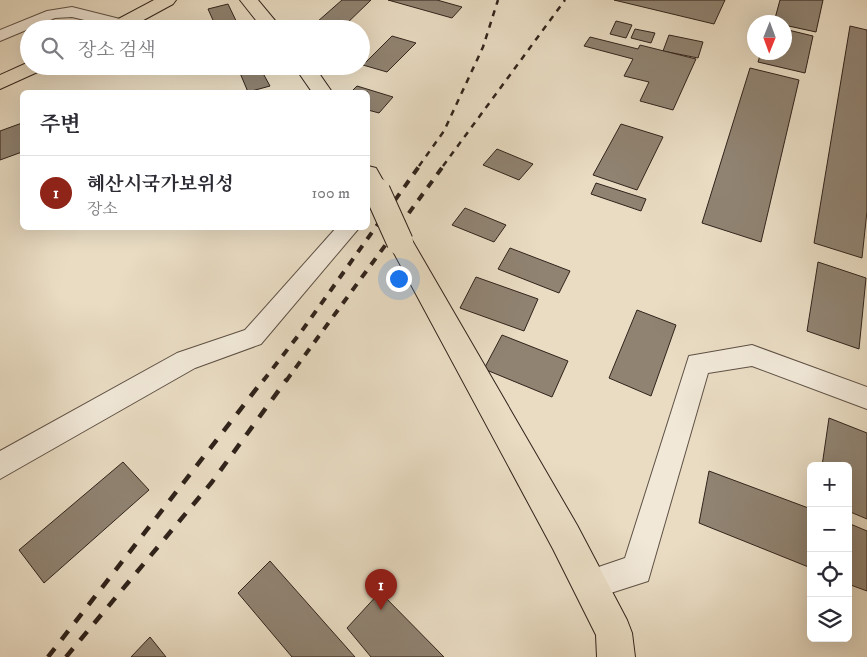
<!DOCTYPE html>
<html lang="ko">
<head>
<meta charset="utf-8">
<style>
  :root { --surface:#fff; --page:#f2f2f3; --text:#2b2b33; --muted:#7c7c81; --line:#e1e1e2; --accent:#8f2418 }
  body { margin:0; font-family:"IM FELL DW Pica","Noto Serif KR",serif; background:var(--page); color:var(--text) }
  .controls { position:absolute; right:15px; bottom:15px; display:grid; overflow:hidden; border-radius:8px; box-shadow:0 5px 20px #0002 }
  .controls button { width:45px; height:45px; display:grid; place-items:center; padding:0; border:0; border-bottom:1px solid var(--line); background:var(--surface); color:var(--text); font:25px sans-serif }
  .compass { position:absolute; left:747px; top:15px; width:45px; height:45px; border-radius:50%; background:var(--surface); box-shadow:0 5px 20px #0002; rotate:181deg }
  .you { position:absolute; left:398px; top:278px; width:18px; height:18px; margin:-12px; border:4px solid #fff; border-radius:50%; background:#1a73e8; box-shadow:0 0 0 8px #1a73e833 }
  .badge { display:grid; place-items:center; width:32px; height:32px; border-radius:50%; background:var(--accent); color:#fff; font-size:16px; font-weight:700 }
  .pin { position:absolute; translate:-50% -41px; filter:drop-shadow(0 1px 2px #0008) }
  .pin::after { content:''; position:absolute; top:26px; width:18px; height:15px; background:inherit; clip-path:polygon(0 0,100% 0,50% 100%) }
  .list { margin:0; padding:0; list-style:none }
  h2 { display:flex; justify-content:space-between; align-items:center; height:65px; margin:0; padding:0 20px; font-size:21px }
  h2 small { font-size:16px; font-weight:400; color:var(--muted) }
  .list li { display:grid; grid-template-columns:32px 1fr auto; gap:15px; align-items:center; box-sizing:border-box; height:75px; padding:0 20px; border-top:1px solid var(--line) }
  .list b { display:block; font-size:19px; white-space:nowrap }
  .list p { margin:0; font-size:16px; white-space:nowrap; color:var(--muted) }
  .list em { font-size:16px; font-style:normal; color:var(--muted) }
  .icon { flex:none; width:28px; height:28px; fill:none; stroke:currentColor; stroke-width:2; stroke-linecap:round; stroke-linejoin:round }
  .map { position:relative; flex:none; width:867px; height:657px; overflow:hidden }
  .search { position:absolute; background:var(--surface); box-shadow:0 5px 20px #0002; left:20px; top:20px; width:350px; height:55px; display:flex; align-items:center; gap:12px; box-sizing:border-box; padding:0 18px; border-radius:28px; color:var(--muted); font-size:19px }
  .panel { position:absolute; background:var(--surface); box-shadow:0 5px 20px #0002; left:20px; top:90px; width:350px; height:140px; border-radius:8px }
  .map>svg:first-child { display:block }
</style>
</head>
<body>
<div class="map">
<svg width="867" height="657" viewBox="0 0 867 657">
  <rect width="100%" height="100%" fill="#e9dcc3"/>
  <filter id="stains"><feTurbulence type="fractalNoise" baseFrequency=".004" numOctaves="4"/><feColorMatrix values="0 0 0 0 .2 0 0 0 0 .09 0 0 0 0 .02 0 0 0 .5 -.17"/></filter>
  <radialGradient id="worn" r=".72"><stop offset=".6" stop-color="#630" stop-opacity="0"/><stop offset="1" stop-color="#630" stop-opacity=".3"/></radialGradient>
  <g fill="#908372" stroke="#30231b">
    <polygon points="342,0 371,0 341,29 309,29"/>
    <polygon points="388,0 437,0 462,7 452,18"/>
    <polygon points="614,0 725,0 714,24"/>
    <polygon points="780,0 823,0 816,32 784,25 784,22 774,22"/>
    <polygon points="228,4 240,29 217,29 208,9"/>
    <polygon points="616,21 632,25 626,38 610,34"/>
    <polygon points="850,26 867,30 867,211 862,258 814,243"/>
    <polygon points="635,29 655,33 651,43 631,38"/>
    <polygon points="784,29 813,36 805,73 758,62 761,52 784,52"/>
    <polygon points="669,35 703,42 698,58 663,51"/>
    <polygon points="392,36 416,43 387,72 363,65"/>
    <polygon points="590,37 638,49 640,45 696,59 673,110 640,101 649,82 624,76 633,59 584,46"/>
    <polygon points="237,66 259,66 270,86 248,92"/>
    <polygon points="750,68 799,80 761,242 702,223"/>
    <polygon points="357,86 393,97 379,113 368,110 368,92 351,92"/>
    <polygon points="22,123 22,152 0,160 0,131"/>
    <polygon points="621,124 663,137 637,190 593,175"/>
    <polygon points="497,149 533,164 519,180 483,165"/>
    <polygon points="596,183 646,199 641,211 591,194"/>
    <polygon points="465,208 506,225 494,242 452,225"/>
    <polygon points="510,248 570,271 559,293 498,269"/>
    <polygon points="818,262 866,278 859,349 807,331"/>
    <polygon points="476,277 538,299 524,331 460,308"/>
    <polygon points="637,310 676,325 651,396 609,378"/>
    <polygon points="502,335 568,361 552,397 484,369"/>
    <polygon points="829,418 867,433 867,519 848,511 848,466 822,466"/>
    <polygon points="123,462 149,490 44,583 19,550"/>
    <polygon points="709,471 811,509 811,568 699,523"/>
    <polygon points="848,523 867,531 867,591 848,584"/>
    <polygon points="270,561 355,657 292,657 238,593"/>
    <polygon points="380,592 444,657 371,657 347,628"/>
    <polygon points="150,637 166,657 131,657"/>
  </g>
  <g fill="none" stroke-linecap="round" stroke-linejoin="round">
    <defs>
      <g id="minor">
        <polygon points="72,7 128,21 130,24 122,29 72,17 55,18 0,41 0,30 47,11"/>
        <polygon points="336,228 359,228 261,344 195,368 0,479 0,451 177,353 245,330"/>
        <polygon points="752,345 867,387 867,409 752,366 708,373 648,581 589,600 578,596 574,585 578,574 625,558 689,356"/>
      </g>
      <g id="major">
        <polygon points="154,0 176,0 173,4 127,29 104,29 107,25"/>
        <polygon points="240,0 258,0 282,29 263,29"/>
        <polygon points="29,62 29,66 45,66 42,70 0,89 0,75"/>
        <polygon points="294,66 314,66 332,92 312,92"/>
        <polygon points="368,166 376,168 389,191 385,197 377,199 368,195"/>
        <polygon points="400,233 409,235 577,525 627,620 632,633 635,657 597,657 596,635 553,549 388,242 391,235"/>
      </g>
    </defs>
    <use href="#minor" stroke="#5e5145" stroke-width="2"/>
    <use href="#major" stroke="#30231b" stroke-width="2"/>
    <use href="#minor" fill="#f1e8d8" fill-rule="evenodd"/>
    <use href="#major" fill="#e9dcc3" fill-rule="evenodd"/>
    <g stroke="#30231b" stroke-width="2.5" stroke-dasharray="6 6" stroke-linecap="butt">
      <polyline points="419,166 444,131 483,47 498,0"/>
      <polyline points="443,166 565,0"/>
    </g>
    <g stroke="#30231b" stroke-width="4" stroke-dasharray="8 8" stroke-linecap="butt">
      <polyline points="263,381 301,332 420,165"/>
      <polyline points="286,381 444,165"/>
    </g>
    <g stroke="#30231b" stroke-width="4.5" stroke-dasharray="11 11" stroke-linecap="butt">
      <polyline points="48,657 264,379"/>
      <polyline points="66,657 212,482 287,379"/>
    </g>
    <defs>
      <polyline id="major-bridge" points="377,191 400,242"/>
    </defs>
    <use href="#major-bridge" stroke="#30231b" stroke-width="28" stroke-linecap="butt"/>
    <use href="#major-bridge" stroke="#e9dcc3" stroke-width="26"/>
  </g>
  <rect width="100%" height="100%" filter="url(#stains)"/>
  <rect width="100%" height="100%" fill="url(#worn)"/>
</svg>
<div class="controls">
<button>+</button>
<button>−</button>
<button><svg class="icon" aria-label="locate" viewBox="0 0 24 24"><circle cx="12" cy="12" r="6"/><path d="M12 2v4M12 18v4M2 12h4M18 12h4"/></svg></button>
<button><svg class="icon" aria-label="layers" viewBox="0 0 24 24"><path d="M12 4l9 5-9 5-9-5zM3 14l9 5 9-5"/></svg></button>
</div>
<svg class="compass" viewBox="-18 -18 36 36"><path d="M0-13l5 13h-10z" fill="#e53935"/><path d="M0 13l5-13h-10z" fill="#7c7c81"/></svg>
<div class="you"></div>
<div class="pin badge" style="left:381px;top:610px">1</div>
<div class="search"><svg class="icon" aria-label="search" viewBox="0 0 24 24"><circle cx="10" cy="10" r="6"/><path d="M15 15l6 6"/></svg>장소 검색</div>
<section class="panel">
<h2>주변<small></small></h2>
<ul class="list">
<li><span class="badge">1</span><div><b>혜산시국가보위성</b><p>장소</p></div><em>100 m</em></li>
</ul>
</section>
</div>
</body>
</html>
